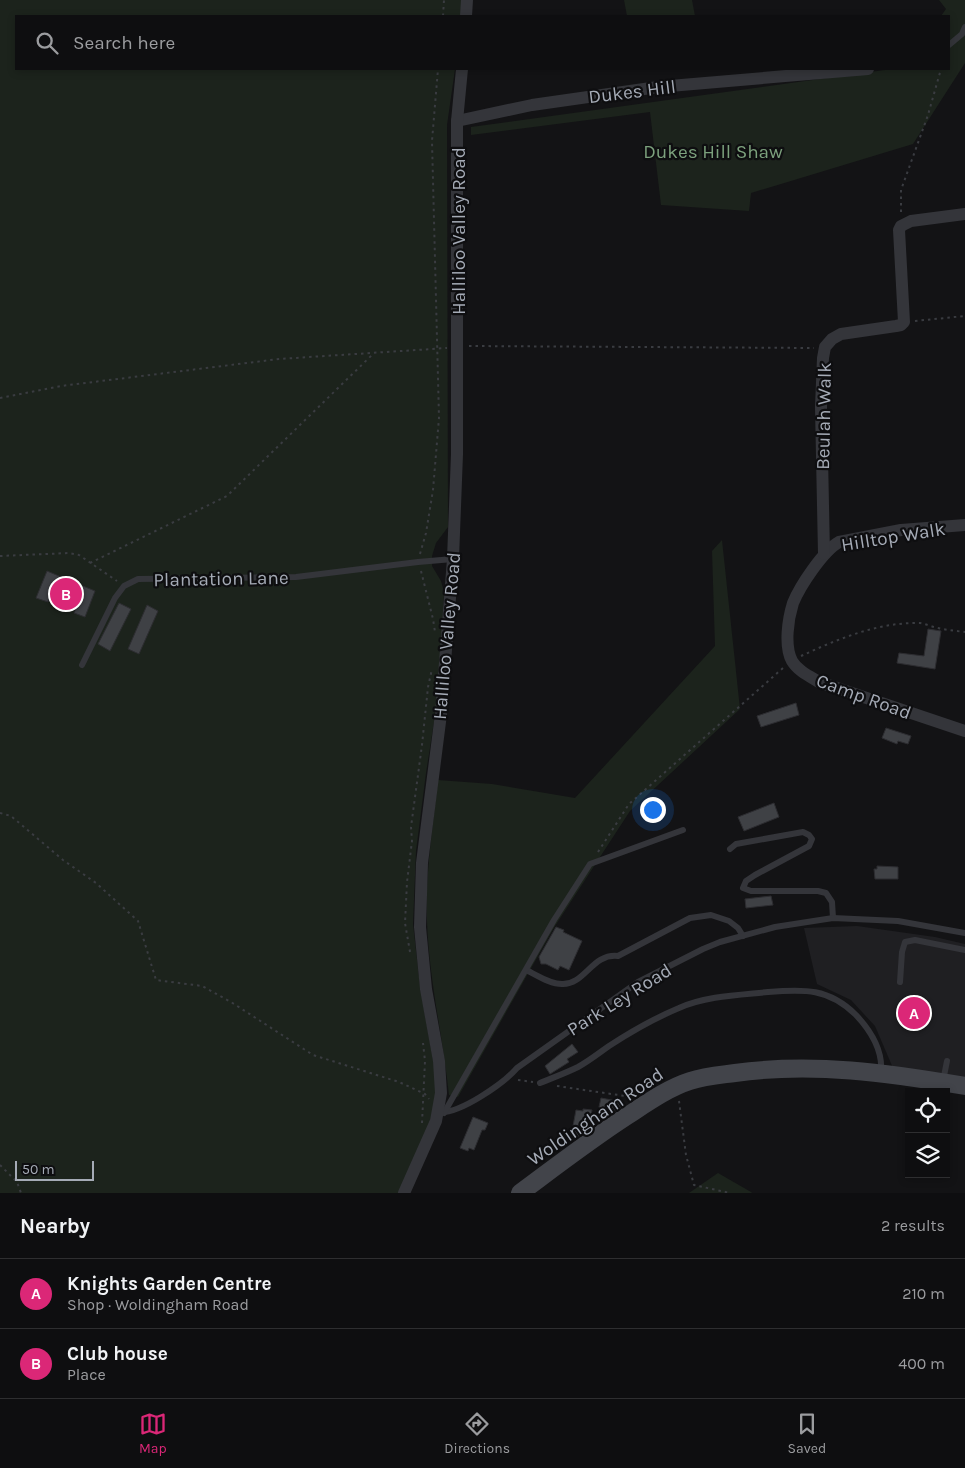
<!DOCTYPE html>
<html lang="en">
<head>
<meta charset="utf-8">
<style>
  :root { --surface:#0e0e10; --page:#171719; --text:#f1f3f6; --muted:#9b9c9f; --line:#2e2e30; --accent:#db2777 }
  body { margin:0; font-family:Karla,sans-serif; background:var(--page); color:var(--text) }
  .controls { position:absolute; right:15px; bottom:15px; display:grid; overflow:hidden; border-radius:0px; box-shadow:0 2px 8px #0003 }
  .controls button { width:45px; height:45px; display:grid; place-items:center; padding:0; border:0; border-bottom:1px solid var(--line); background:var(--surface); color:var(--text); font:25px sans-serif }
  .scale { position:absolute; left:15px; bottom:12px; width:79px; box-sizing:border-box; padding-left:5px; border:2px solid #a5abb6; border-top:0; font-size:14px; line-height:18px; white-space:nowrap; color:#a5abb6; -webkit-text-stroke:4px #0e0e10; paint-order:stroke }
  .you { position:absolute; left:652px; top:809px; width:18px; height:18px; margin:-12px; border:4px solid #fff; border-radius:50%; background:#1a73e8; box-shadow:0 0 0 8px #1a73e833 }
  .badge { display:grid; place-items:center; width:32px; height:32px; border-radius:50%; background:var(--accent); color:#fff; font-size:16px; font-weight:700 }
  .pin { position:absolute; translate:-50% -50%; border:2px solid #fff; box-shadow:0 1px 5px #0006 }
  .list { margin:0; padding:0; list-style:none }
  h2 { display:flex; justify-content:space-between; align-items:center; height:65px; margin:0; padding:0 20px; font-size:21px }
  h2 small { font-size:16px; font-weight:400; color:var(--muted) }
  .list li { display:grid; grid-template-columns:32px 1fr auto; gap:15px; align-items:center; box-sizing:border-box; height:70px; padding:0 20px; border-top:1px solid var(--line) }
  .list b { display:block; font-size:19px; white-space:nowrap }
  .list p { margin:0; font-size:16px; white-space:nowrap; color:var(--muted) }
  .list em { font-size:16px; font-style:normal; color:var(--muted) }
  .icon { flex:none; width:28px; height:28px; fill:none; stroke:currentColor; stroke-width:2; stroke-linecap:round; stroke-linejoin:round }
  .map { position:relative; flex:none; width:965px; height:1193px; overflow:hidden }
  .search { position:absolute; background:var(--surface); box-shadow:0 2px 8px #0003; left:15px; right:15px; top:15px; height:55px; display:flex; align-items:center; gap:12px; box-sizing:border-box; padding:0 18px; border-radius:0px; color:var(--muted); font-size:19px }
  .sheet { height:205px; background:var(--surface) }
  nav { display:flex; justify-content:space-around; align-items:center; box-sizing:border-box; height:70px; border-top:1px solid var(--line); background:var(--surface); font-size:14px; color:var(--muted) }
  nav a { display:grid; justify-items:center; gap:2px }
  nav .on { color:var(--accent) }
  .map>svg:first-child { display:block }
</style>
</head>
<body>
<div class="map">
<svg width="965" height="1193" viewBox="0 0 965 1193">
  <rect width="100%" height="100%" fill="#131315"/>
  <polygon fill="#1f1f22" points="857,926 935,937 965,944 965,1079 893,1068 875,1026 851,1000 817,984 804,928"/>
  <g fill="#1c231c">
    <polygon points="0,0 462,0 461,16 16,16 16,69 455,69 447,125 448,527 436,543 432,556 432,566 441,581 444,592 442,635 436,709 426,773 416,851 413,924 420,986 437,1083 432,1118 399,1193 0,1193"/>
    <polygon points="624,0 692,0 695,16 627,16"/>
    <polygon points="939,0 965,0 965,63 913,144 751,193 749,211 661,205 650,112 471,135 471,127 892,69 949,69 949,16 941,16 946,9"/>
    <path d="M722,540L740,709L630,811L555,926L458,1097L449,1095C443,1037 429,980 427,921C425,874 433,827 438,780L492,784L575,798L715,646L712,551Z"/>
    <polygon points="718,1173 751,1192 752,1193 689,1193"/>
  </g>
  <g fill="#3f4145" stroke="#2d2d31">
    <polygon points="47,571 95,591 85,617 74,613 76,608 50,597 48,602 36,598"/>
    <polygon points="119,603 131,609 110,651 98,644"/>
    <polygon points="147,605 158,611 139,654 128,649"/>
    <polygon points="928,629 941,631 935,669 897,663 899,653 924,656"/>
    <polygon points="796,703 799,715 761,727 757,716"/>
    <polygon points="886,728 911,736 908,744 898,741 897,744 882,738"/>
    <polygon points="774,803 779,817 744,831 738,817"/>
    <polygon points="877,866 898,867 898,879 875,879 874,869 877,869"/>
    <polygon points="771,896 773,905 746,908 745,899"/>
    <polygon points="556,927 564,930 563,932 582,941 569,970 560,966 558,970 546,964 541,964 539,957"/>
    <polygon points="572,1044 578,1052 567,1059 569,1062 550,1074 545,1066"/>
    <polygon points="601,1098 617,1101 620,1099 624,1105 615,1111 613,1108 604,1114 599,1107"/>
    <polygon points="583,1109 592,1110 588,1129 573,1140 571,1137 576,1110 583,1111"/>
    <polygon points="473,1117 488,1123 485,1130 482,1130 474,1150 469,1148 468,1151 460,1148"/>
  </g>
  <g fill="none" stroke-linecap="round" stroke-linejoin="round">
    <g stroke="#3a3c41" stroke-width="2" stroke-dasharray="2.5 4" stroke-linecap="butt">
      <polyline points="443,16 444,0"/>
      <polyline points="901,212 901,190 928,115 941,69"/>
      <polyline points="915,321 965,316"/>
      <polyline points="469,346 814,348"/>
      <polyline points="0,398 61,386 279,359 447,348"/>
      <polyline points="420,554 426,533 433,490 439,418 432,141 438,69"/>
      <polyline points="0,556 69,553 79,555 117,581"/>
      <polyline points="90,563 227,496 374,353"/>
      <polyline points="421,571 433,619 435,632"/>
      <path d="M801,656C838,639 878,622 920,623C926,624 932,627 938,628C947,630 956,631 965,632"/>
      <polyline points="0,813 11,816 63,860 96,883 138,921 156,980 202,986 231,1002 313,1055 399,1082 425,1094 429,1099"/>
      <polyline points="598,852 629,804 783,668"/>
      <polyline points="410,952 405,923 407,882 412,841 411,827 422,745 428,687 432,669"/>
      <polyline points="518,1080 533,1082"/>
      <polyline points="557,1086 632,1097"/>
      <polyline points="679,1101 686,1155 694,1185 730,1193"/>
      <polyline points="422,1123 425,1061 423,1043"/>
      <polyline points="0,1165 17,1182 21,1193"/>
    </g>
    <g stroke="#34353a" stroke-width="6">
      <polyline points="949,45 962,34 965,27"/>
      <polyline points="82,665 115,598 124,586 138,579 296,577 418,562 453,559"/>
      <polyline points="730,849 736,844 803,832 809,835 812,839 809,846 755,875 746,881 743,888 751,891 818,891 826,893 832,902 833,918"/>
      <path d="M526,970C537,975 549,984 562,984C585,985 592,953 618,956L690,918L711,915L729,921L738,928L743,936"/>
      <polyline points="900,982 902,952 905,942 915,940 965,950"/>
      <polyline points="943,1081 947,1061"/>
      <path d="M540,1083C552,1078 566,1073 578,1067C589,1061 599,1053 609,1046C632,1031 655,1018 679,1008C706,996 739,995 768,992C804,989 829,988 856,1015C870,1030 883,1050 881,1072"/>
      <path d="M438,1112C459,1115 504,1083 517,1068L638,982L703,949L720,942L775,927L833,918L898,921L965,933"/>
      <polyline points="444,1113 554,920 590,864 683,830"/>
    </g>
    <g stroke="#34353a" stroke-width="12">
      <polyline points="466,16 467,0"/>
      <polyline points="457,121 532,105 658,87 868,69"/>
      <path d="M965,525L901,530L839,542C823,551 800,586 793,603C788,619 784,646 792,661C798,671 809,676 819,682L965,731"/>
      <polyline points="824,554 821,407 823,358 825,347 832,339 841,334 896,326 901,325 904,322 899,230 901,226 911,221 965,214"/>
      <polyline points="404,1193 436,1121 441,1093 439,1061 426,989 420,927 422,863 441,714 453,559 457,454 457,121 462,69"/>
    </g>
    <path stroke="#42444a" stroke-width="18" d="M520,1193C555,1167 590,1140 627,1116C647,1103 668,1088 690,1081C705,1076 720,1075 735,1073C813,1062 889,1073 965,1086"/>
  </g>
  <g text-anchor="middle" stroke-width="4.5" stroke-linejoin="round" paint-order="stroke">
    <g font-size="19" fill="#a5abb6" stroke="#0e0e10">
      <text transform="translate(632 91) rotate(-7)" y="7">Dukes Hill</text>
      <text transform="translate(458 231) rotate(-90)" y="7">Halliloo Valley Road</text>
      <text transform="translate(823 416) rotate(-89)" y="7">Beulah Walk</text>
      <text transform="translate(893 536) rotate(-9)" y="7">Hilltop Walk</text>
      <text transform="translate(221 578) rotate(-1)" y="7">Plantation Lane</text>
      <text transform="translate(446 636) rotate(-85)" y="7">Halliloo Valley Road</text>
      <text transform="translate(864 696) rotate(20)" y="7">Camp Road</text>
      <text transform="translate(619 999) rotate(-32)" y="7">Park Ley Road</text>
      <text transform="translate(595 1116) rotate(-34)" y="7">Woldingham Road</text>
    </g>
    <g font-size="19" fill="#7ca17d" stroke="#0e0e10">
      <text x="713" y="158">Dukes Hill Shaw</text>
    </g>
  </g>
</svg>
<div class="controls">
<button><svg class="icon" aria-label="locate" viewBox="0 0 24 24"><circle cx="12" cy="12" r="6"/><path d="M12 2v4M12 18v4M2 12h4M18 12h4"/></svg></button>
<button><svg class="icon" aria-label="layers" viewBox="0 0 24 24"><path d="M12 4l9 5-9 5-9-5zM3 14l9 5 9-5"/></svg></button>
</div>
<div class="scale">50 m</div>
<div class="you"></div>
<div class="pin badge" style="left:914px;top:1013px">A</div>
<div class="pin badge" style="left:66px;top:594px">B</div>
<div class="search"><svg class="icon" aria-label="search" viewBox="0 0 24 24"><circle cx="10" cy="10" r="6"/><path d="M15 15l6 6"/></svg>Search here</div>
</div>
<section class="sheet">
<h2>Nearby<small>2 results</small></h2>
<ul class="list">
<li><span class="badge">A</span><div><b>Knights Garden Centre</b><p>Shop · Woldingham Road</p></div><em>210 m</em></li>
<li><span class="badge">B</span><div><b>Club house</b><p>Place</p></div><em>400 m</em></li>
</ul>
</section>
<nav>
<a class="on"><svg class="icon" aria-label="map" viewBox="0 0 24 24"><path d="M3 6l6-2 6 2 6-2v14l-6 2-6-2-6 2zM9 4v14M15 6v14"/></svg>Map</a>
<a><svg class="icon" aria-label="directions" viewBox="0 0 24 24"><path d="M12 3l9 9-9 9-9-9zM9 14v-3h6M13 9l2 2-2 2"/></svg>Directions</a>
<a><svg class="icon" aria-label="saved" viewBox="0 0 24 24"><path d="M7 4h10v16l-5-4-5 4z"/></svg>Saved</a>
</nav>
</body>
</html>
